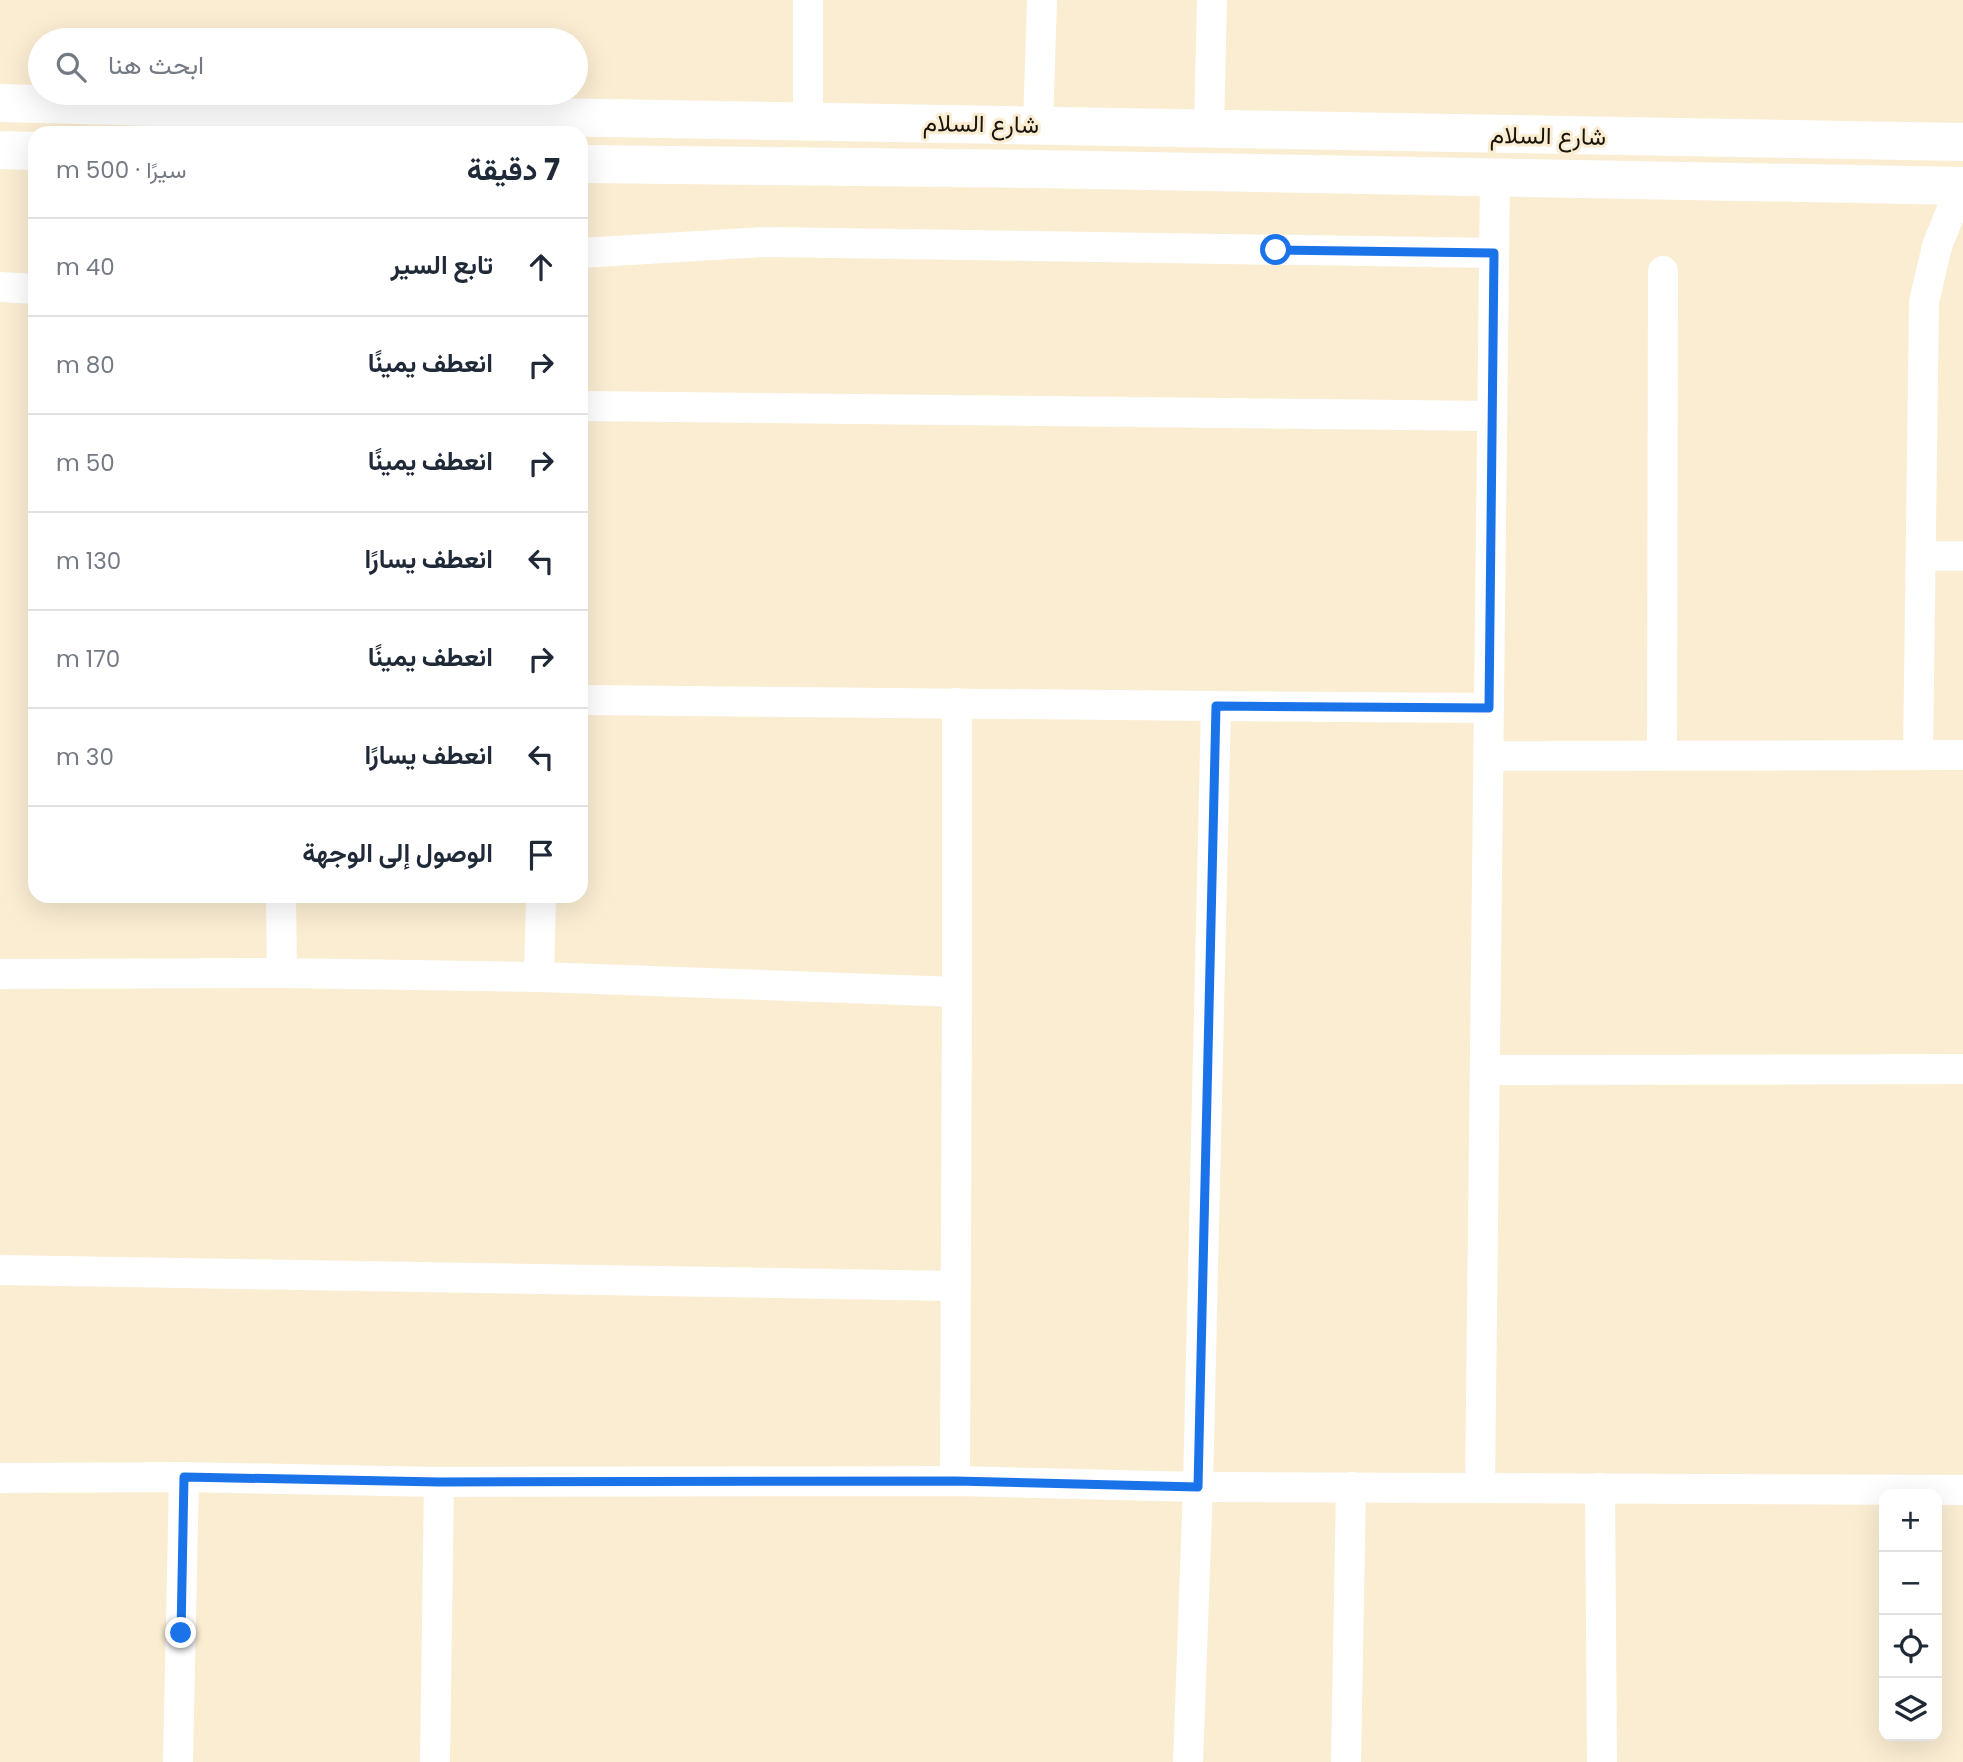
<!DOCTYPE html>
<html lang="ar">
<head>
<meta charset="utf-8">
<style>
  :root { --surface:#fff; --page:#f6f6f7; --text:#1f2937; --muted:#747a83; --line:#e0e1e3 }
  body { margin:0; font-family:Poppins,Vazirmatn,sans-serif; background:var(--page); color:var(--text); direction:rtl }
  .controls { position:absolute; right:21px; bottom:21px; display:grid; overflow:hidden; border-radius:14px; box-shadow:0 7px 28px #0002 }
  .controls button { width:63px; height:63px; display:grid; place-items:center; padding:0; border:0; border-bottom:2px solid var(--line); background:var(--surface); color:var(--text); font:35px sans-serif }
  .stop { position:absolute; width:21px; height:21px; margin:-16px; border:5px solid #1a73e8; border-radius:50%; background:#fff }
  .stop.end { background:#1a73e8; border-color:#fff; box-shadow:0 2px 7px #0008 }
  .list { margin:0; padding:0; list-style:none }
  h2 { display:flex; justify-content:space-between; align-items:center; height:91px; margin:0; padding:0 28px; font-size:30px }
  h2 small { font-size:23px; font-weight:400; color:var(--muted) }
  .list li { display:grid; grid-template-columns:46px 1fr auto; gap:21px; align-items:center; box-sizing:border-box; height:98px; padding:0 28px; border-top:2px solid var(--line) }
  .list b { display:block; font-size:26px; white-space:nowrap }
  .list em { font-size:23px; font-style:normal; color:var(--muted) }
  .icon { flex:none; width:38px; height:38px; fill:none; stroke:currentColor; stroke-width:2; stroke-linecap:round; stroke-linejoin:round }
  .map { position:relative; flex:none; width:1963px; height:1762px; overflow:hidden; direction:ltr }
  .search { position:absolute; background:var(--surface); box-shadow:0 7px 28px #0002; left:28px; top:28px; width:560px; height:77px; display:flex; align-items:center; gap:18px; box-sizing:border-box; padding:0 24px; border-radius:38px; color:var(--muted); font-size:26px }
  .panel { position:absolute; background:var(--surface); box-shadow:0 7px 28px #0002; left:28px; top:126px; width:560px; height:777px; border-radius:21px; direction:rtl }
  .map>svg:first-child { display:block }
</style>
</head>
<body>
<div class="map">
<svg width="1963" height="1762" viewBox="0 0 1963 1762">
  <rect width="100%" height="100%" fill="#faedd2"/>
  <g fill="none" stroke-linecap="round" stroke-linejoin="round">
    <g stroke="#fff" stroke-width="30">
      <polyline points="808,122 808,0"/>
      <polyline points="1038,125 1042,0"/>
      <polyline points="1209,128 1212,0"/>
      <polyline points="581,253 765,242 1494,253"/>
      <polyline points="0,287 35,289"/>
      <polyline points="581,406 1492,416"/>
      <polyline points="1922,556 1963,556"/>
      <polyline points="581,700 1216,706"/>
      <polyline points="1662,755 1663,271"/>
      <polyline points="1918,755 1924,302 1937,246 1961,186"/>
      <polyline points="1489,756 1963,755"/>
      <polyline points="281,896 282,973"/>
      <polyline points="0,974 282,973 539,977 957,992 957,703"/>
      <polyline points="539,977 541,896"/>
      <polyline points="1485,1070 1963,1069"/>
      <polyline points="0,1270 955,1286"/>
      <polyline points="0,1478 184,1477 439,1482 955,1481 1198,1487 1963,1490"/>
      <polyline points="955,1481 957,992"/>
      <polyline points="1480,1487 1495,177"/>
      <polyline points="1600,1488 1602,1762"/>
      <polyline points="178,1762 184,1477"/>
      <polyline points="435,1762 439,1482"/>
      <polyline points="1188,1762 1198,1487 1216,706 1489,708"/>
      <polyline points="1346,1762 1351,1487"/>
    </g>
    <g stroke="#fff" stroke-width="38">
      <polyline points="0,103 545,117 1963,142"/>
      <polyline points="0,150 35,151"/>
      <polyline points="581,164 1036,169 1963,186"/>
    </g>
  </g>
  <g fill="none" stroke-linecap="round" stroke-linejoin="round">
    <polyline stroke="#1a73e8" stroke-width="9" points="181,1633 184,1477 439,1482 955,1481 1198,1487 1216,706 1489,708 1494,253 1276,250"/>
  </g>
  <g text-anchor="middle" stroke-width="6" stroke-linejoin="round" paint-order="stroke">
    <g font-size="24" fill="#1a150c" stroke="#faedd2">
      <text transform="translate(981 124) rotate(1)" y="8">شارع السلام</text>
      <text transform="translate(1548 136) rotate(1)" y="8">شارع السلام</text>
    </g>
  </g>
</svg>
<div class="controls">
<button>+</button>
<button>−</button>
<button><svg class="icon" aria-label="locate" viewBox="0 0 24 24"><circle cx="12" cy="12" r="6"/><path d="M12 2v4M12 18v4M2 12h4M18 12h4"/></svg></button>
<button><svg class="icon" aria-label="layers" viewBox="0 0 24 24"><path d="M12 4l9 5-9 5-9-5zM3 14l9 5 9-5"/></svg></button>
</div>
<div class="stop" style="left:1276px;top:250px"></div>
<div class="stop end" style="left:181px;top:1633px"></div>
<div class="search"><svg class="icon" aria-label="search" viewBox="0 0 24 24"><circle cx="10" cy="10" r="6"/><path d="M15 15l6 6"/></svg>ابحث هنا</div>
<section class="panel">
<h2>7 دقيقة<small>سيرًا · 500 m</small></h2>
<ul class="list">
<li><svg class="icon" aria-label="ahead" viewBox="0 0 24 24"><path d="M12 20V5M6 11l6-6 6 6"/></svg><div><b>تابع السير</b></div><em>40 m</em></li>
<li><svg class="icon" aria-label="right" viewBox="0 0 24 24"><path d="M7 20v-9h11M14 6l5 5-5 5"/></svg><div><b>انعطف يمينًا</b></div><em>80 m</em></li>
<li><svg class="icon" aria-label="right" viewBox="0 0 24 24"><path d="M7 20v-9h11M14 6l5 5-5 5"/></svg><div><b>انعطف يمينًا</b></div><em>50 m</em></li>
<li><svg class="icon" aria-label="left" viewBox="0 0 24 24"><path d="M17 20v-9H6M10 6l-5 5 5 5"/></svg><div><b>انعطف يسارًا</b></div><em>130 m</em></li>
<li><svg class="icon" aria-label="right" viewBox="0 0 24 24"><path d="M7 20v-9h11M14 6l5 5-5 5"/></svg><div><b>انعطف يمينًا</b></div><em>170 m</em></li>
<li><svg class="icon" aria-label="left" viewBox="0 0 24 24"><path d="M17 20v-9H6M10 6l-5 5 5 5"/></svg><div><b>انعطف يسارًا</b></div><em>30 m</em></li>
<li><svg class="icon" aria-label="arrive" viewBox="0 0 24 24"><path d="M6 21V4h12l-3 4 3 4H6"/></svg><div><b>الوصول إلى الوجهة</b></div></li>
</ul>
</section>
</div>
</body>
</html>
